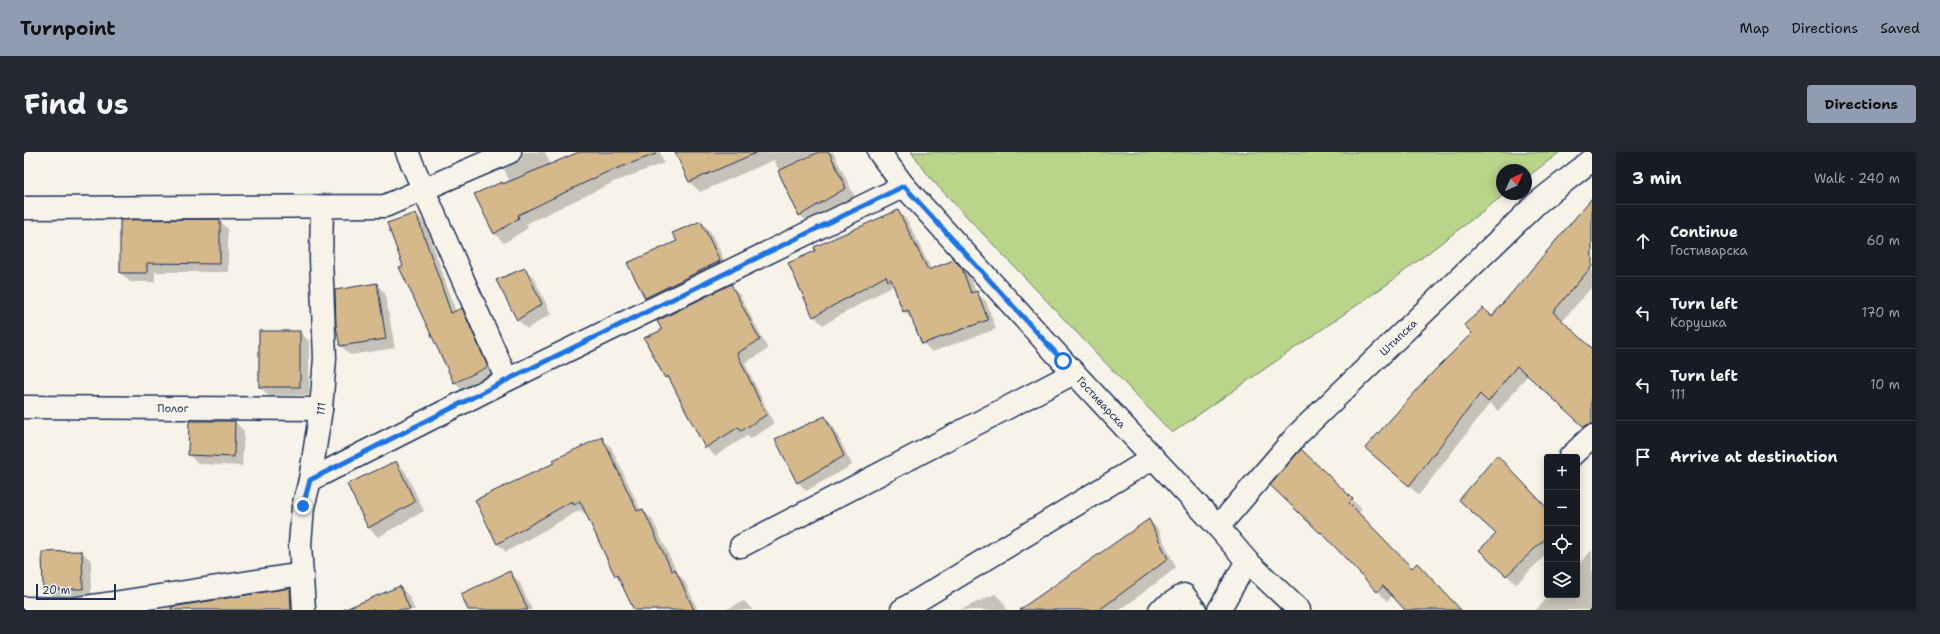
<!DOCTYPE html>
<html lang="en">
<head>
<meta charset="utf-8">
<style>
  :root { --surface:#171b24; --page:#242831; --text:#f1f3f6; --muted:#9ea1a6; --line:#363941; --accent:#919bb2 }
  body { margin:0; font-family:"Shantell Sans",sans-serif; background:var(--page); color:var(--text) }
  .controls { position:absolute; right:12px; bottom:12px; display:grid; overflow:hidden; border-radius:4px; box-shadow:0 2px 10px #0003 }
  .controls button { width:36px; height:36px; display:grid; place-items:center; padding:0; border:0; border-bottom:1px solid var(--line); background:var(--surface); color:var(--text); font:20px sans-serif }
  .compass { position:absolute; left:1472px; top:12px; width:36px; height:36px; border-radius:50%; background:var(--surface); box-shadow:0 2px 10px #0003; rotate:45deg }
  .scale { position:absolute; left:12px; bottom:10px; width:80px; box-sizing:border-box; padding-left:4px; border:2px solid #1b2f5e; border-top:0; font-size:11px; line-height:14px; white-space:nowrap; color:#1b2f5e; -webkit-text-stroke:3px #f7f3e8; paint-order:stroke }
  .stop { position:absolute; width:12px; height:12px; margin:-9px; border:3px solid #1a73e8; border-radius:50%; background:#fff }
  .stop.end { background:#1a73e8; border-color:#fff; box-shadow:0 1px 4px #0008 }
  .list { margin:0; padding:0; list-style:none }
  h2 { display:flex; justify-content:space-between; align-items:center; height:52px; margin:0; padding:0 16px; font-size:17px }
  h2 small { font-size:13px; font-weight:400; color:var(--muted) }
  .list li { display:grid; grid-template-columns:26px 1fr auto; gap:12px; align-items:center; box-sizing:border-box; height:72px; padding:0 16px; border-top:1px solid var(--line) }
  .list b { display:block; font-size:15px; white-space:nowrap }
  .list p { margin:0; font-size:13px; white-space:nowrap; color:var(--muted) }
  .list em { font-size:13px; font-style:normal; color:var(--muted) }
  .icon { flex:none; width:22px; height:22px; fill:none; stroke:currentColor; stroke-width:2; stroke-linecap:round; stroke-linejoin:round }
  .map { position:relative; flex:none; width:1568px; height:458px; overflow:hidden; border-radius:4px }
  header { display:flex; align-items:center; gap:24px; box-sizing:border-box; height:56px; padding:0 20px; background:var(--accent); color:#111 }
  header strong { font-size:19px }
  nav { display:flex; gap:22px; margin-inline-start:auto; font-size:14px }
  .intro { display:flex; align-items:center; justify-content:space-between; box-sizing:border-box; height:96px; padding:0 24px }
  h1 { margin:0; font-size:28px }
  .button { padding:10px 18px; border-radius:4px; background:var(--accent); color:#111; font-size:14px; font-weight:700 }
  main { display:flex; gap:24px; padding:0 24px }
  aside { flex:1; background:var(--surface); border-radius:4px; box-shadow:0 2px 10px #0003 }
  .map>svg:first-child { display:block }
</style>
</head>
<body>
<header>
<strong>Turnpoint</strong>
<nav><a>Map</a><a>Directions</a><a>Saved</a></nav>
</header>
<div class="intro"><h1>Find us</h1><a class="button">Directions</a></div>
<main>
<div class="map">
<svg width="1568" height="458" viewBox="0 0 1568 458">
  <rect width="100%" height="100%" fill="#f7f3e8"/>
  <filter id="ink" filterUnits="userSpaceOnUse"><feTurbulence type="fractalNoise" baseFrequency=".025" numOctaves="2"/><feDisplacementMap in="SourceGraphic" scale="8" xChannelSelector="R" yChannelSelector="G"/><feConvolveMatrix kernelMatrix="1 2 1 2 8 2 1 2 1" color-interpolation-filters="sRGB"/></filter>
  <g filter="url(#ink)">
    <polygon fill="#bad48a" stroke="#6a8274" points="887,0 1536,0 1502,26 1502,18 1478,18 1478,42 1481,42 1365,131 1148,281 908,28"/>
    <g fill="#0003">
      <polygon points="499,0 521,0 527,13 557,0 636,0 640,11 590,30 502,72 504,76 480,91 471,82 451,43 485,28 480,17 497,8"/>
      <polygon points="652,0 809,0 832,47 786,73 776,63 750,8 676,40 666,30"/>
      <polygon points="874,59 883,68 907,117 930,109 947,126 952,141 962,149 972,177 908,200 899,191 889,169 880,159 870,133 799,173 790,164 793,99"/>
      <polygon points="392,62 401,71 432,160 438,158 447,167 467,212 433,228 433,230 468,214 472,224 439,239 430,230 380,115"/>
      <polygon points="1568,62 1568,135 1538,169 1568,197 1568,282 1504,223 1474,259 1466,251 1395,343 1352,305 1468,166"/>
      <polygon points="195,68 204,77 204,120 131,120 131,130 106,130 97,121"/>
      <polygon points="677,70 686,79 705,118 631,155 622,146 604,111 654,90"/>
      <polygon points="501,117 510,126 527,162 503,177 494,168 474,129"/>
      <polygon points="352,132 361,141 371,196 326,203 317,194"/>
      <polygon points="707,134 716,143 744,197 721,211 750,272 726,287 723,284 691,304 682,295 650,233 642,225 639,179"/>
      <polygon points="276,180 285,189 285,243 245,244 236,235"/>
      <polygon points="800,265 809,274 828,313 782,339 774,330"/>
      <polygon points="211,270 220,279 218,314 174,312 165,303"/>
      <polygon points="578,287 587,295 617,359 619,358 628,367 654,422 660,428 674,458 611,458 597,428 592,423 562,360 560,361 556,358 482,400 473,391 532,312"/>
      <polygon points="372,310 381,319 400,359 354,385 345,376 324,333"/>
      <polygon points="1257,343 1328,348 1338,357 1334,361 1388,418 1436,458 1382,458 1369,443 1363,449 1307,389"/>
      <polygon points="1445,357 1523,357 1523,402 1492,432 1466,407 1473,383"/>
      <polygon points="1125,368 1134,377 1152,416 1096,458 1015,458"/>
      <polygon points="1568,398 1568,458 1512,458 1526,443 1553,443 1553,414"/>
      <polygon points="58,400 67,409 67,445 29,446 20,437"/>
      <polygon points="486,420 495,429 508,458 446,458"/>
      <polygon points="376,435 385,444 391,458 342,458"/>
      <polygon points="266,438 276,447 277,458 132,458"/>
      <polygon points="971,442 980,451 983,458 936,458"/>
      <polygon points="720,449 729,458 701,458"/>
    </g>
    <g fill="#d6b98a" stroke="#1b2f5e">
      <polygon points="555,0 631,0 632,2 581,21 494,63 495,66 470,82 450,42 478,30 479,32"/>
      <polygon points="651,0 734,0 665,30"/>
      <polygon points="795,0 805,0 822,36 775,64 754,19"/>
      <polygon points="1568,46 1568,114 1529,160 1568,196 1568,272 1560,275 1493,214 1464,250 1456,242 1385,334 1341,296 1409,220 1448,181 1440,173 1459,156 1468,164"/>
      <polygon points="874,58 904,118 930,108 938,116 947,141 953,139 964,168 898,192 884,158 879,160 867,127 864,129 862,124 789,165 764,111 791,99 790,95"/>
      <polygon points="392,61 427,161 438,156 464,215 430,231 375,115 379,114 363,71"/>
      <polygon points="196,67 196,112 123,111 123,121 96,121 96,68"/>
      <polygon points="677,69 696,109 621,146 603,111 653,89 648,81"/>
      <polygon points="501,116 518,152 493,168 472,128"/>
      <polygon points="353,131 362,187 316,194 312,174 311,138"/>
      <polygon points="707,132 736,188 713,201 742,263 717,279 715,275 681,296 644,224 641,226 620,186 638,178 633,169"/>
      <rect x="235" y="179" width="41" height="56"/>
      <polygon points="801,264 820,304 773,331 751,287"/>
      <polygon points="165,269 211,269 210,305 164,303"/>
      <polygon points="578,285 613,359 619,357 648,419 651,417 670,458 610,458 593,423 591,424 556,349 550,353 548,349 473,392 451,348 530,311 529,308"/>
      <polygon points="1277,297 1329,347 1325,351 1388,416 1393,411 1437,458 1381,458 1359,434 1353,440 1297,380 1296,381 1246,333"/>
      <polygon points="1473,303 1523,356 1523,385 1482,424 1455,398 1472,382 1435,348"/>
      <polygon points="372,309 391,350 344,376 323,332"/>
      <polygon points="1125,367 1144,407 1075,458 995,458"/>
      <polygon points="58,399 59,437 19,437 18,400"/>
      <polygon points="486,419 504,458 444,458 437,442"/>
      <polygon points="376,434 386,458 319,458"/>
      <polygon points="266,436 267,458 148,458 147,455"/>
    </g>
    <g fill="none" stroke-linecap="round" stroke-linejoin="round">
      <defs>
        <g id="minor">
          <polyline points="383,0 483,228"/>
          <polyline points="0,56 361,54 486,0"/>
          <path id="s1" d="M0,255L297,257"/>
          <polyline points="1546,305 1568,284"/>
          <polyline points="286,328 483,228 880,34"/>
          <path id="s2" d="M1194,375L1273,283L1513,51L1568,8"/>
          <polyline points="717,394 1050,221"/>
          <polyline points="0,456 47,457 97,450 278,422"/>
          <path id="s3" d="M280,458L276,392L279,355L286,328L297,257L301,206L297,106L298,55"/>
          <polyline points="878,458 1129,306"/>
          <polyline points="1136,458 1160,443 1171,458"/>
        </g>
        <g id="tertiary">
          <path id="s4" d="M855,0L880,34L1039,209L1194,375L1223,409L1275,458"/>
          <polyline points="1195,458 1223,409"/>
        </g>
      </defs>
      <use href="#minor" stroke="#1b2f5e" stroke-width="25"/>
      <use href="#tertiary" stroke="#1b2f5e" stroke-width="25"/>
      <use href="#minor" stroke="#f7f3e8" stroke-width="22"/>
      <use href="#tertiary" stroke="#f7f3e8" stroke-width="22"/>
    </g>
  </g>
  <g fill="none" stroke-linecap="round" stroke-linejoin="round" filter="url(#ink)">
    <polyline stroke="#1a73e8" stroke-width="5" points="279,354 286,328 483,228 880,34 1039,209"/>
  </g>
  <g text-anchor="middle" stroke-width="4" stroke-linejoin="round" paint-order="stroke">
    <g font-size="11" fill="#1b2f5e" stroke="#f7f3e8">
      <text dy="4" stroke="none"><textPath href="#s2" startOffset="262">Штипска</textPath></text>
      <text dy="4" stroke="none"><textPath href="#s4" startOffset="335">Гостиварска</textPath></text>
      <text dy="4" stroke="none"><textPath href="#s1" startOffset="149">Полог</textPath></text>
      <text dy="4" stroke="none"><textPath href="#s3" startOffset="203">111</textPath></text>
    </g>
  </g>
</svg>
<div class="controls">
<button>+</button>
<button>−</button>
<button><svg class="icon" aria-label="locate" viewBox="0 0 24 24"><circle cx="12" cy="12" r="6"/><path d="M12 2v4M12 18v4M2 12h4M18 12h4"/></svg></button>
<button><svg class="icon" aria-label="layers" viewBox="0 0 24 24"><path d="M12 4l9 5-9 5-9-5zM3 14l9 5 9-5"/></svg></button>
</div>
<svg class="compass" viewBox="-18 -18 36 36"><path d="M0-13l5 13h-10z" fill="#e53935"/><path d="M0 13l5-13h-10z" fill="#9ea1a6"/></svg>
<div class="scale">20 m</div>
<div class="stop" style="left:1039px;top:209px"></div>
<div class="stop end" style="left:279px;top:354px"></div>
</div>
<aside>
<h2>3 min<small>Walk · 240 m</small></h2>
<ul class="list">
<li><svg class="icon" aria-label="ahead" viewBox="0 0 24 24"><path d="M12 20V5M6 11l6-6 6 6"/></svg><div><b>Continue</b><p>Гостиварска</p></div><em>60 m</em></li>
<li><svg class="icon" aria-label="left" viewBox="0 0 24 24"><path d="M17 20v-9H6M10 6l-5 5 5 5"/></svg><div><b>Turn left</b><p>Корушка</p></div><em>170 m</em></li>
<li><svg class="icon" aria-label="left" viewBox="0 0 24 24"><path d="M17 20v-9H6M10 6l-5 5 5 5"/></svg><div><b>Turn left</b><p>111</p></div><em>10 m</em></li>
<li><svg class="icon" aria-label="arrive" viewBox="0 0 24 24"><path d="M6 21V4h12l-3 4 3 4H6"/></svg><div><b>Arrive at destination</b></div></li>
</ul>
</aside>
</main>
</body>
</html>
